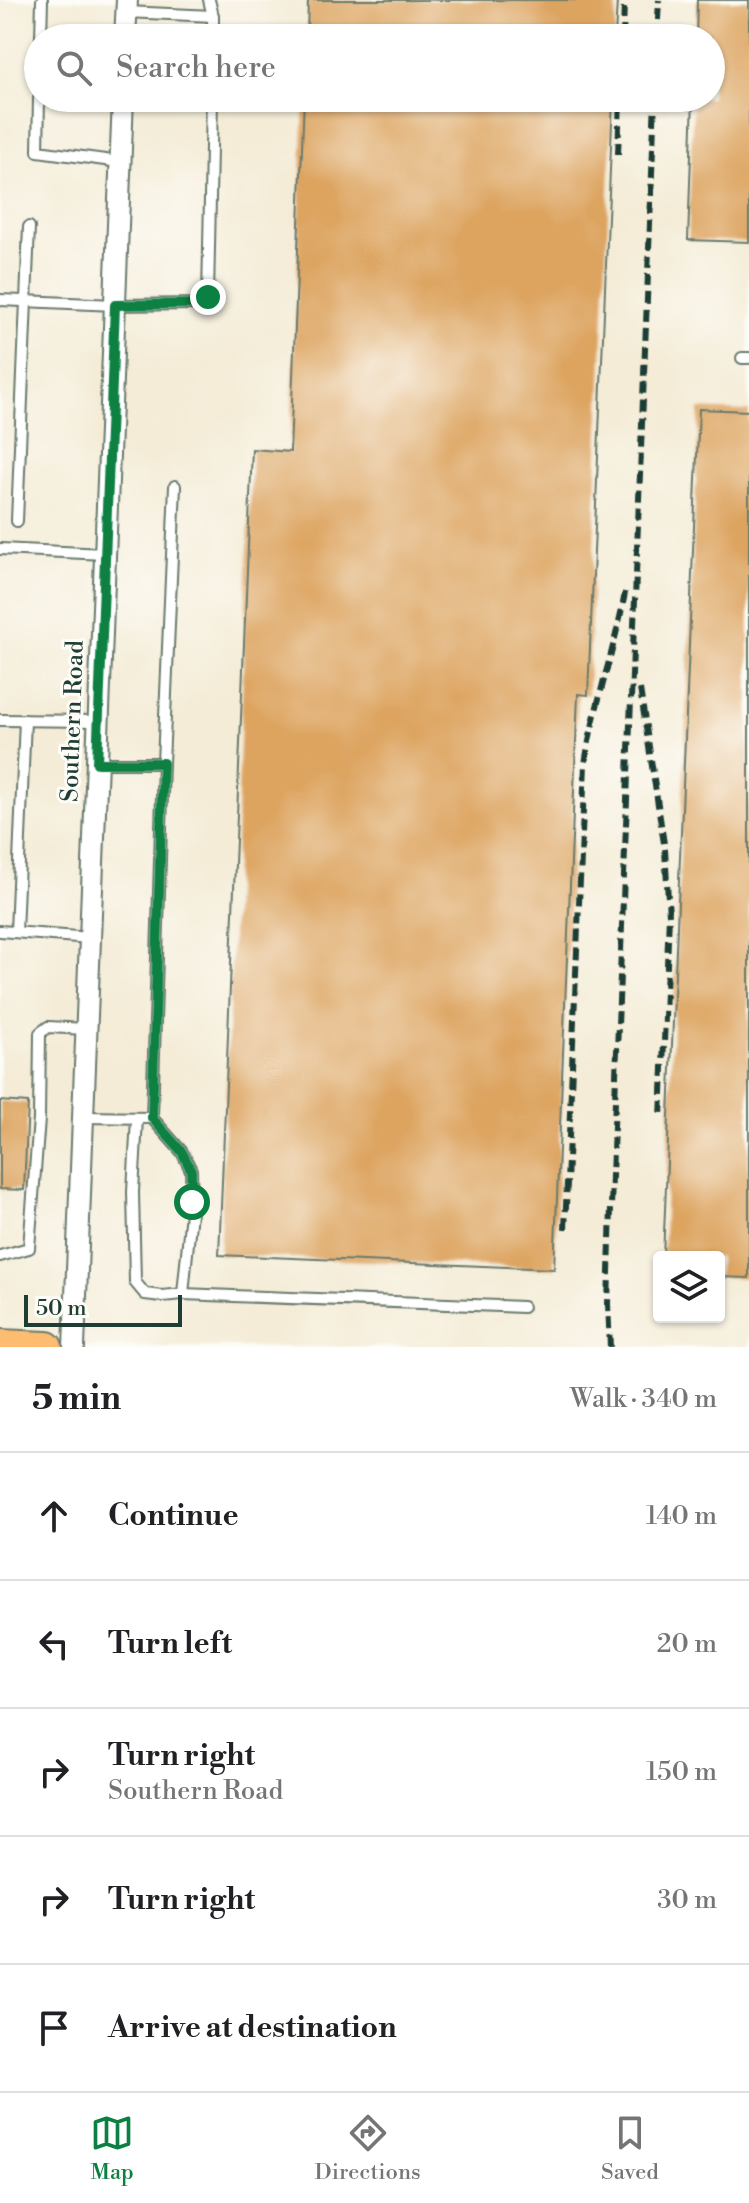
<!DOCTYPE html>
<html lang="en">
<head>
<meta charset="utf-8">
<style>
  :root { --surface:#fff; --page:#f2f2f2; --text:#202124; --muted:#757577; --line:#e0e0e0; --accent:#0b8043 }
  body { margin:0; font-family:"Libre Bodoni",serif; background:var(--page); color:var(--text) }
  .controls { position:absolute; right:24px; bottom:24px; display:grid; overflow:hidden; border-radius:8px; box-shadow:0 2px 6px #0004 }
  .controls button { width:72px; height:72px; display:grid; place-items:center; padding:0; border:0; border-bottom:2px solid var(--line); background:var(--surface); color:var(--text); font:40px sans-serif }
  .scale { position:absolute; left:24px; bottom:20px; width:158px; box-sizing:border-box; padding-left:8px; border:4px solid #1f3d34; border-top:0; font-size:22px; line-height:28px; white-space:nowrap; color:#1f3d34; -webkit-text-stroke:6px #fdfcf7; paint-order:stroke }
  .stop { position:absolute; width:24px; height:24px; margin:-18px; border:6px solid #0b8043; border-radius:50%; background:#fff }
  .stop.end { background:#0b8043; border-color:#fff; box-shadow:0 2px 8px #0008 }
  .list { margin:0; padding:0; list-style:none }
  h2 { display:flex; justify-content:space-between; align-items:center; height:104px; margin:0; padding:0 32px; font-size:34px }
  h2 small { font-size:26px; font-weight:400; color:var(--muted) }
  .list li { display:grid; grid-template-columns:52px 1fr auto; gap:24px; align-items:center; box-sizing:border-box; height:128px; padding:0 32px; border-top:2px solid var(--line) }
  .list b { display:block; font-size:30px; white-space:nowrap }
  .list p { margin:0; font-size:26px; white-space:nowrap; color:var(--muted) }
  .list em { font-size:26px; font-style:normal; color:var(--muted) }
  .icon { flex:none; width:44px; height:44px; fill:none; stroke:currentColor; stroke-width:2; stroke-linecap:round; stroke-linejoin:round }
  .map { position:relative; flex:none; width:749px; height:1347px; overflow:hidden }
  .search { position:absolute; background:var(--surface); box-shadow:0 2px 6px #0004; left:24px; right:24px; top:24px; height:88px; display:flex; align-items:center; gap:20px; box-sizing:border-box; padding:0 28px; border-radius:44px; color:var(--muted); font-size:30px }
  .sheet { height:744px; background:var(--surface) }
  nav { display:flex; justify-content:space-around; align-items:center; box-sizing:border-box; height:112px; border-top:2px solid var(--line); background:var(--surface); font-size:22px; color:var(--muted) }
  nav a { display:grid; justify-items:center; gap:4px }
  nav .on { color:var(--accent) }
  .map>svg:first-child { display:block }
</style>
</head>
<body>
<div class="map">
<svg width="749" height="1347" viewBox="0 0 749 1347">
  <rect width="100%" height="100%" fill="#fdfcf7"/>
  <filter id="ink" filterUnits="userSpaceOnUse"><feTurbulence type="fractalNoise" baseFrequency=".0125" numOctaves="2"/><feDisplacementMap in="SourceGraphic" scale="16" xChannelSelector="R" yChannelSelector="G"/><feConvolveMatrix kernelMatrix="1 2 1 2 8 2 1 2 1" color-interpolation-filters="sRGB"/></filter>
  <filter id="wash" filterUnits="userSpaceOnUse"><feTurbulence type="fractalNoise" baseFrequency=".006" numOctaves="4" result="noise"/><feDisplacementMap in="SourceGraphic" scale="32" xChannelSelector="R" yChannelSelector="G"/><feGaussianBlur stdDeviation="1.8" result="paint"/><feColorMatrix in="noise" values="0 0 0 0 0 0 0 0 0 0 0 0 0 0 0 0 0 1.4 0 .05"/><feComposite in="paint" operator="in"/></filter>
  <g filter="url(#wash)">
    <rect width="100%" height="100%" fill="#f4ecd7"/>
    <g id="blocks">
      <g fill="#dda461">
        <polygon points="308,0 617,0 615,38 307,38"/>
        <polygon points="697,0 749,0 749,242 688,240 693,98 711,98 711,38 696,38"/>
        <polygon points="304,98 613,98 588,695 578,694 554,1269 219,1255 252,449 290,452"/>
        <polygon points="699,409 749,411 749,1278 719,1277 719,1257 663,1257"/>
        <polygon points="0,1101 28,1103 24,1190 0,1189"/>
      </g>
    </g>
  </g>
  <g filter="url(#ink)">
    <use href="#blocks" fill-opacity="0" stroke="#6a7a6d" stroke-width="2"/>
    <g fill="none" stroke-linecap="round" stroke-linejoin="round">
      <defs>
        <g id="service">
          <polyline points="209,0 213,16 213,38"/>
          <polyline points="126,12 213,16"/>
          <polyline points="41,38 42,0"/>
          <polyline points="39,98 38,151 120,162"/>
          <polyline points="0,300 115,305 198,304 208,297 212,98"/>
          <polyline points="742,358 749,358"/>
          <polyline points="17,521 29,227"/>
          <polyline points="0,549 105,554"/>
          <polyline points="0,720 98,721"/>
          <polyline points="163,763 175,486"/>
          <polyline points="0,931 90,938"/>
          <polyline points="16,932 25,720"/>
          <polyline points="83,1117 152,1118 163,763 97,763"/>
          <polyline points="137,1118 133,1192 135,1282 145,1294 162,1296 183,1294 192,1202 191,1170 182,1152 152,1118"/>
          <polyline points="0,1256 29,1248 39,1119 40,1033 48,1027 86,1029"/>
          <polyline points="183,1294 523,1307"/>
        </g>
        <g id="minor">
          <polyline points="125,38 127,0"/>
          <polyline points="74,1347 123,98"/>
        </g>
        <polyline id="primary" points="0,1345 47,1347"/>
      </defs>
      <use href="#service" stroke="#6a7a6d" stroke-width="14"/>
      <use href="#minor" stroke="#6a7a6d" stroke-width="24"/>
      <use href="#primary" stroke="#6a7a6d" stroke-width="34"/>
      <use href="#service" stroke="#fff" stroke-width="10"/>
      <use href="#minor" stroke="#fff" stroke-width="20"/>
      <use href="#primary" stroke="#fdbc6f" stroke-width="30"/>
      <g stroke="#1f3d34" stroke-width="6" stroke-dasharray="12 6" stroke-linecap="butt">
        <polyline points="623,38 624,0"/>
        <polyline points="657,38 659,0"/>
        <polyline points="618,154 620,98"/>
        <polyline points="640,689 665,850 669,915 661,1118"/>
        <path d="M565,1229L585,764C594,704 616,647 626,587"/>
        <polyline points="610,1347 608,1304 612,1176 655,98"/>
      </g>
    </g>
  </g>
  <g fill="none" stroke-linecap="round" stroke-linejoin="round" filter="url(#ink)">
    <polyline stroke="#0b8043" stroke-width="10" points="192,1202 191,1170 182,1152 152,1118 163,763 97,763 115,305 198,304 208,297"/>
  </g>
  <g text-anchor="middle" stroke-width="6" stroke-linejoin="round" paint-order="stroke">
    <g font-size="24" fill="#1f3d34" stroke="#fdfcf7">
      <text transform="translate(72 721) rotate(-88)" y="8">Southern Road</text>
    </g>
  </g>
</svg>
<div class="controls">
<button><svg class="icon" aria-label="layers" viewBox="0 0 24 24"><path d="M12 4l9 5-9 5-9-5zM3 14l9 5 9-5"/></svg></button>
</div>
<div class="scale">50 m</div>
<div class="stop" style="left:192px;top:1202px"></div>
<div class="stop end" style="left:208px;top:297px"></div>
<div class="search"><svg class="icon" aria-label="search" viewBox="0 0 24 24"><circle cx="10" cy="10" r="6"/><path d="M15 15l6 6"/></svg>Search here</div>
</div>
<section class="sheet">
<h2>5 min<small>Walk · 340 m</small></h2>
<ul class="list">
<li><svg class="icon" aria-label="ahead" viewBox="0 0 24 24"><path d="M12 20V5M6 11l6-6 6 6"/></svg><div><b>Continue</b></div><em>140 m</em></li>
<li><svg class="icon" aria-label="left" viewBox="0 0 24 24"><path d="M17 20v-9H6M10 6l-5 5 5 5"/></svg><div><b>Turn left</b></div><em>20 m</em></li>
<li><svg class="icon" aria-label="right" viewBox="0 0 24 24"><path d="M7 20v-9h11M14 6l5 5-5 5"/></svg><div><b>Turn right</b><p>Southern Road</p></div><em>150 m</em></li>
<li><svg class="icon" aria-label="right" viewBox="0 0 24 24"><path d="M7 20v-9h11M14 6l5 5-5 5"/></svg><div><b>Turn right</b></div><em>30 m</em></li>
<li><svg class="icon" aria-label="arrive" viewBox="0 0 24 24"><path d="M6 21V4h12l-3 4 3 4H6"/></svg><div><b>Arrive at destination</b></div></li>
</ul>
</section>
<nav>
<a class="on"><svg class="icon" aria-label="map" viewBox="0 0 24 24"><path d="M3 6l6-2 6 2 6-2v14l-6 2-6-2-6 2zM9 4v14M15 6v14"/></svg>Map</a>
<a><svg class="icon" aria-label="directions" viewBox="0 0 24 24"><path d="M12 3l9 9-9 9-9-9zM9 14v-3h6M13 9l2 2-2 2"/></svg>Directions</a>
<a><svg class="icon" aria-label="saved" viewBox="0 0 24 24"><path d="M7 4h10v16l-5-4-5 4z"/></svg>Saved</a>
</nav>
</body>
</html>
